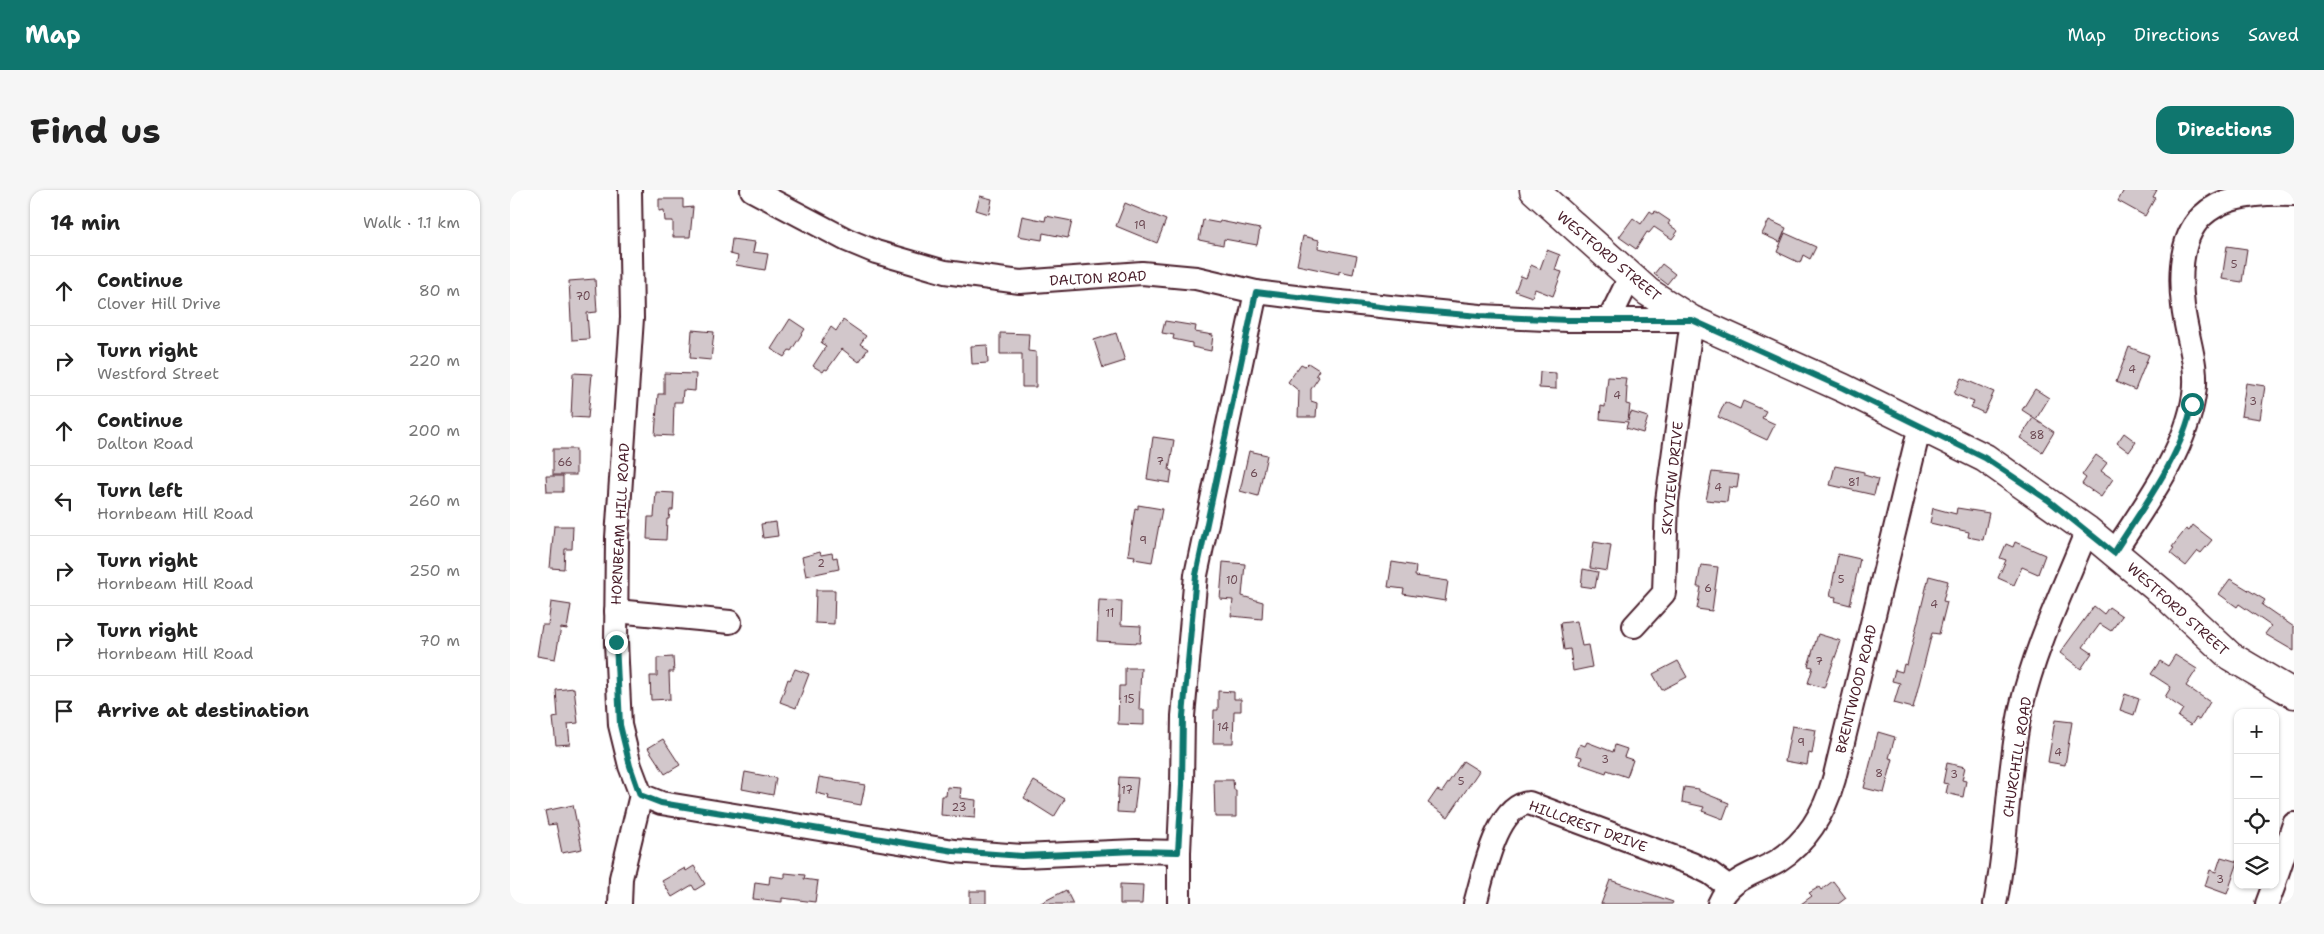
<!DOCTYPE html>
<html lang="en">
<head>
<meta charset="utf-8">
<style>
  :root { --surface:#fff; --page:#f6f6f6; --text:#222; --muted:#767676; --line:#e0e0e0; --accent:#0f766e }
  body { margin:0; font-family:"Shantell Sans",sans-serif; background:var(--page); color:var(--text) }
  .controls { position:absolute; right:15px; bottom:15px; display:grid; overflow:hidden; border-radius:10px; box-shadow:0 1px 4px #0004 }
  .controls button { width:45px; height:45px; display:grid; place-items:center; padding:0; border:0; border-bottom:1px solid var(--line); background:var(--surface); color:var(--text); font:25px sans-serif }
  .stop { position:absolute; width:15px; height:15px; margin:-11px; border:4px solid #0f766e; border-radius:50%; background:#fff }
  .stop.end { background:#0f766e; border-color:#fff; box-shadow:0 1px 5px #0008 }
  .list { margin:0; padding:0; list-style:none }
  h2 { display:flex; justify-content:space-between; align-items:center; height:65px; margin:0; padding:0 20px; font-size:21px }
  h2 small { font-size:16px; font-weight:400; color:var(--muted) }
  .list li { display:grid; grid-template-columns:32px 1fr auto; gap:15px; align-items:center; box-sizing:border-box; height:70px; padding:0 20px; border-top:1px solid var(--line) }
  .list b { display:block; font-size:19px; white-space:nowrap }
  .list p { margin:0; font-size:16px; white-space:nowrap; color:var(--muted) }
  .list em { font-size:16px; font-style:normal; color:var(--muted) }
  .icon { flex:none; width:28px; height:28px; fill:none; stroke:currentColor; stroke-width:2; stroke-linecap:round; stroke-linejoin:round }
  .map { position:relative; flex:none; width:1784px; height:714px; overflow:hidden; border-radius:15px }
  header { display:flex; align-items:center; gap:30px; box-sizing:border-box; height:70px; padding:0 25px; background:var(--accent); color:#fff }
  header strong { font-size:24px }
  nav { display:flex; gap:28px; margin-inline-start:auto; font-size:18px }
  .intro { display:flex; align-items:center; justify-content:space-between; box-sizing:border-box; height:120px; padding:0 30px }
  h1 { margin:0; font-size:35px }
  .button { padding:12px 22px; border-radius:15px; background:var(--accent); color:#fff; font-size:18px; font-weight:700 }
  main { display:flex; gap:30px; padding:0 30px }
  aside { flex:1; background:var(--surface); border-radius:15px; box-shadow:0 1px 4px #0004 }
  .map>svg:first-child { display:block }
</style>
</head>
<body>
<header>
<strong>Map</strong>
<nav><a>Map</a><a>Directions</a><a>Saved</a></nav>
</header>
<div class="intro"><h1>Find us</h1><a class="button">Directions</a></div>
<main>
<aside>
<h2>14 min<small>Walk · 1.1 km</small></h2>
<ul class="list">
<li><svg class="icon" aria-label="ahead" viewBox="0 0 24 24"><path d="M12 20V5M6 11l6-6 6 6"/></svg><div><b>Continue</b><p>Clover Hill Drive</p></div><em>80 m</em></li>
<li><svg class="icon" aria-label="right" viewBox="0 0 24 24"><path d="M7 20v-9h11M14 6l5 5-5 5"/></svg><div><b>Turn right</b><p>Westford Street</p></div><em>220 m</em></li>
<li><svg class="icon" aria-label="ahead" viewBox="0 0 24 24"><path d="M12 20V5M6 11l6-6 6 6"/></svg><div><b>Continue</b><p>Dalton Road</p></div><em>200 m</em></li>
<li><svg class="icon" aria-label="left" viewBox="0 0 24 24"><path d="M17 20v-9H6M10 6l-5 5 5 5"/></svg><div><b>Turn left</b><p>Hornbeam Hill Road</p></div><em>260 m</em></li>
<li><svg class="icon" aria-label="right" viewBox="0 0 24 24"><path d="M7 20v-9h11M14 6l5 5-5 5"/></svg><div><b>Turn right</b><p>Hornbeam Hill Road</p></div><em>250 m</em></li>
<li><svg class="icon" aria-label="right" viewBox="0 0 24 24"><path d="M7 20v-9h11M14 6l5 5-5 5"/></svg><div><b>Turn right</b><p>Hornbeam Hill Road</p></div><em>70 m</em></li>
<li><svg class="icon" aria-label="arrive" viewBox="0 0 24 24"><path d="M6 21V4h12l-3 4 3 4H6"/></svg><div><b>Arrive at destination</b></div></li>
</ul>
</aside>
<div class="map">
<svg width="1784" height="714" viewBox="0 0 1784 714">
  <rect width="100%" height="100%" fill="#fff"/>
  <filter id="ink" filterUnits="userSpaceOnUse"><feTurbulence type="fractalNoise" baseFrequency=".02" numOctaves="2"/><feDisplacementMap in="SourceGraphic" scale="10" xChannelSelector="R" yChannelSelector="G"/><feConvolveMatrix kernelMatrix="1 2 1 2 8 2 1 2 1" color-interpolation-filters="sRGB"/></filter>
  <g filter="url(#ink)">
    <g fill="#d2c7cb" stroke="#4a1f2b">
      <polygon points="1614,0 1647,0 1643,7 1645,8 1635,26 1608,11"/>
      <polygon points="470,6 482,9 479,24 466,20"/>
      <polygon points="149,9 173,9 173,18 183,17 180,47 163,47 163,31 155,31 154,20 149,21"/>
      <polygon points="615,13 656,30 647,53 606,36"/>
      <polygon points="1140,21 1144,24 1145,21 1160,31 1158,34 1168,41 1162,49 1144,37 1139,43 1137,42 1126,59 1109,47 1123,28 1131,34"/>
      <polygon points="512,26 535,31 536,26 562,31 558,48 533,43 532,50 508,46"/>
      <polygon points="693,30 709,33 710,31 750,39 747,55 714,49 713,55 689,50"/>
      <polygon points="1259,30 1276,38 1270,52 1252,44"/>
      <polygon points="1275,43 1306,57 1300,69 1293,65 1290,73 1267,62"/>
      <polygon points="793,46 809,50 808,58 847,66 843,84 829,81 829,84 787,75"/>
      <polygon points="222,49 245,52 243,62 258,64 255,80 226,75 228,66 220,64"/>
      <polygon points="1717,56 1737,59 1732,92 1712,89"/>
      <polygon points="1037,60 1050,65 1045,80 1052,82 1043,106 1025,99 1022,107 1005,101 1011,86 1016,88 1021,75 1030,79"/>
      <polygon points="1152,74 1165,84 1157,94 1144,84"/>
      <polygon points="85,89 87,122 77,123 79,149 62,150 59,91"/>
      <polygon points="280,129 295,139 281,161 279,160 274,167 261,159"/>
      <polygon points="333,130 356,146 350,154 358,159 349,172 332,159 317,180 315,179 313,182 303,176 316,156 311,153 321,137 326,141"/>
      <polygon points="655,131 686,136 685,142 703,145 701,161 682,157 682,153 663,149 664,145 652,143"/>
      <polygon points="182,140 204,142 201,170 180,168"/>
      <polygon points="490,143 519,144 518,161 526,162 526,197 512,197 512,164 490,164"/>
      <polygon points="606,143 615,171 593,178 584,150"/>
      <polygon points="477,155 478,173 462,174 461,156"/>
      <polygon points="1619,157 1639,165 1625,200 1606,192"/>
      <polygon points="798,173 809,180 806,185 809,187 801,199 801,211 807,213 806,227 788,227 789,201 778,192 791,174 795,176"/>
      <polygon points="1030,182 1046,183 1046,199 1029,198"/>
      <polygon points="63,183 82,184 78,228 61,227"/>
      <polygon points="154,183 186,184 185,201 173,200 172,212 164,212 163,246 145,245 148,204 154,204"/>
      <polygon points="1098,187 1116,188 1115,196 1117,196 1116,214 1120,215 1118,230 1121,222 1138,227 1133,243 1116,238 1118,232 1090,229 1091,216 1095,217"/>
      <polygon points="1451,188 1484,202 1474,223 1461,217 1464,212 1444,204"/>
      <polygon points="1736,193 1755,196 1750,229 1731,226"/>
      <polygon points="1525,199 1539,208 1526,229 1512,220"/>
      <polygon points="1233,211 1256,221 1252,228 1265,234 1257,250 1208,227 1215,212 1230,219"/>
      <polygon points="1523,228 1544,242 1532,262 1510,248"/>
      <polygon points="1614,243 1626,252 1619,262 1607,253"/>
      <polygon points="643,247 664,250 659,280 662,281 660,293 637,289"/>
      <rect x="43" y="259" width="23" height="26"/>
      <polygon points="739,261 757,265 748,306 730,301"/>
      <polygon points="1586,265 1597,273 1591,281 1603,289 1591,307 1572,294 1576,288 1572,285"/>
      <polygon points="1325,276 1354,282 1354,285 1368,289 1364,305 1320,295"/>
      <polygon points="1202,282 1229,285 1227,298 1219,297 1217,312 1196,310"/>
      <polygon points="36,286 53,286 53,302 37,302"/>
      <polygon points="146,302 164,303 163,320 160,320 159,329 157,329 156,350 137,349 138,327 144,327"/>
      <polygon points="628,315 652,319 642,372 624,369 625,366 618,365 625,318 628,319"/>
      <polygon points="1423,318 1446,324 1447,318 1479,323 1473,350 1458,347 1459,342 1420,333"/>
      <polygon points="266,332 268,346 253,348 251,334"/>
      <polygon points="1683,335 1702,350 1691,363 1688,361 1676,376 1660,363 1664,358 1662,357 1676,339 1679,341"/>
      <polygon points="44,336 63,336 62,359 55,359 54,379 40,378"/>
      <polygon points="1084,352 1101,355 1097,381 1080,378"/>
      <polygon points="1505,352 1535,365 1528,384 1512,377 1504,395 1488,388 1496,370 1490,368 1496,354 1503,357"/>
      <polygon points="310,362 311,365 322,363 323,368 327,367 329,379 296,386 292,367"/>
      <polygon points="1328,364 1350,369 1340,415 1325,411 1326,407 1320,406"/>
      <polygon points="713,372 735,374 732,406 753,412 752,429 721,426 723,410 710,409"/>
      <polygon points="882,372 906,376 905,386 938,391 935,411 893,404 894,399 878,397"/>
      <polygon points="1191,375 1208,377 1202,421 1187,419 1191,397 1187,397"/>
      <polygon points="1073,379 1088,382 1085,398 1071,396"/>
      <polygon points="1419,386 1438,391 1433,411 1437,412 1429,444 1422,443 1403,518 1384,513 1390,493 1382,491 1385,480 1392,482 1394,474 1397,475"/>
      <polygon points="1720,389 1755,410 1752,415 1784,437 1784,461 1755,444 1761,436 1729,414 1727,417 1709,404"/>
      <polygon points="306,400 325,400 324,434 305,433"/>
      <polygon points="589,410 612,411 611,435 631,436 630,453 587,451"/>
      <polygon points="41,412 61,415 57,439 51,438 45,469 27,466 32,435 38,435"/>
      <polygon points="1584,416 1594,424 1599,417 1612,426 1601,441 1590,434 1573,457 1582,463 1571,479 1550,463"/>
      <polygon points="1067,431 1072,456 1078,455 1082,477 1063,481 1060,459 1054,460 1050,433"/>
      <polygon points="1308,444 1331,451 1314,498 1298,493 1303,477 1298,476"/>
      <polygon points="1665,465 1687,479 1676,496 1700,512 1689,530 1686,528 1681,535 1668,527 1673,519 1655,507 1661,497 1641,484 1650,471 1658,476"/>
      <polygon points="163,467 164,482 159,482 160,509 141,510 140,486 147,486 147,468"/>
      <polygon points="1168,471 1177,487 1152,500 1143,484"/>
      <polygon points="615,478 631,478 629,520 634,520 634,535 608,534 609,496 615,496"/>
      <polygon points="285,479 299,484 286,518 270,512 278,489 280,490"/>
      <polygon points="64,498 68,533 58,534 60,554 46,555 43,528 48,527 46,500"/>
      <polygon points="708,501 724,502 724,509 731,509 731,521 724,521 723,553 703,553 704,520 708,520"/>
      <polygon points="1615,504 1629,509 1624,525 1610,520"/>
      <polygon points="1545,530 1562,532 1555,575 1538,572"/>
      <polygon points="1282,536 1306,540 1302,564 1299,563 1297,575 1275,571"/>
      <polygon points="1368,542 1385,547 1379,568 1383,569 1374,603 1354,598"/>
      <polygon points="153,549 170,575 155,584 138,558"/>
      <polygon points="1077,552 1103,562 1105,555 1117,559 1114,567 1123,570 1117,587 1097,580 1096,583 1070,574 1072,567 1066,565 1070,554 1075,556"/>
      <polygon points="953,571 969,581 938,627 918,613 927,600 932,602"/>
      <polygon points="1437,573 1455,577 1452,590 1456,591 1453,607 1436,603 1438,594 1433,593"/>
      <polygon points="235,582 266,588 263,605 232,599"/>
      <polygon points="309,587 355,595 351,615 318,609 319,606 306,603"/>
      <polygon points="609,587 628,588 624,623 607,622"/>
      <polygon points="704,590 723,590 724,600 726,600 726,627 705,627"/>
      <polygon points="524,591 555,609 544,627 514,608"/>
      <polygon points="437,597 451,598 450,608 466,610 465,628 431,625 432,606 436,606"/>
      <polygon points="1174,597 1189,599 1189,601 1219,613 1213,629 1192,621 1194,617 1172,612"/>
      <polygon points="63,615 72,659 52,663 46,634 38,635 35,621"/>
      <polygon points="1711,667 1728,672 1717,704 1695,696 1700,680 1706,682"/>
      <polygon points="184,676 195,694 185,700 182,695 162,707 152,691 175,678 176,681"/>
      <polygon points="275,683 295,685 294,689 308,691 305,712 272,708 272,712 243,709 245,692 259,694 260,686 275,688"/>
      <polygon points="1100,690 1163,712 1162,714 1091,714"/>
      <polygon points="1323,691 1336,708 1328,714 1291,714 1302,706 1299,703 1309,697 1311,700"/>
      <polygon points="610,694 633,695 632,714 610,714"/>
      <polygon points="556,700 563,714 529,714"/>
      <rect x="460" y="701" width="16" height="13"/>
    </g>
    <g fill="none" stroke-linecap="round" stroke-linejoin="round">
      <defs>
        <g id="minor">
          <polyline points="120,0 122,128 107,348 106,452 110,535 120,576 131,605 151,613 444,661 512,666 626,661 669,662 672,595 673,526 686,385 746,102"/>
          <polyline points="242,0 337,50 366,62 435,82 510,92 632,83 686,88 746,102 810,110 970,126 1057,130 1182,130 1157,311 1154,403 1124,436"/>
          <polyline points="1099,130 1120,87"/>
          <path d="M1604,363C1634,316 1676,261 1684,205C1689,174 1676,146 1673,116C1663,30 1696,0 1784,4"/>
          <polyline points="106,421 220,432"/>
          <polyline points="669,662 669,714"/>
          <polyline points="1765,690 1784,634"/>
          <polyline points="110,714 111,688 131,605"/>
          <path d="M965,714C973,687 986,615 1019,613L1182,674L1200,683L1219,697"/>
          <path d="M1209,714C1220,687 1246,684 1269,670C1298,651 1315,621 1324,589L1410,236"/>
          <path d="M1485,714C1498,650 1497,583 1511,518C1525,457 1554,398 1577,340"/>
          <polyline points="1757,714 1764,695"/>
        </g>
        <polyline id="major" points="1024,0 1138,102 1182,130 1333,198 1475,268 1577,340 1655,405 1720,466 1784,504"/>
      </defs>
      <use href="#minor" stroke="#4a1f2b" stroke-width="26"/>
      <use href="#major" stroke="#4a1f2b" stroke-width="31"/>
      <use href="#minor" stroke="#fff" stroke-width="22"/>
      <use href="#major" stroke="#fff" stroke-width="28"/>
    </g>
  </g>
  <g fill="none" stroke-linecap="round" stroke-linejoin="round" filter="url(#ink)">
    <path stroke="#0f766e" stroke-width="6" d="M106,452L110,535L120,576L130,605L151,613L444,661L512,666L626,661L668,662L672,595L673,526L686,385L746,102L886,119L970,126L1057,130H1182L1333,198L1475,268L1538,310L1604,363C1632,318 1672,266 1682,214"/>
  </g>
  <g text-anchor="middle" stroke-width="4" stroke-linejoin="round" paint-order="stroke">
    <g font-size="11" fill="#6c4953">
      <text x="630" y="39">19</text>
      <text x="1724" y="78">5</text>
      <text x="73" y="110">70</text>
      <text x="1622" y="183">4</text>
      <text x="1107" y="209">4</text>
      <text x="1743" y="215">3</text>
      <text x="1527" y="249">88</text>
      <text x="650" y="275">7</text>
      <text x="55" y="276">66</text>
      <text x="744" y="287">6</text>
      <text x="1344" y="296">81</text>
      <text x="1208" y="301">4</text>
      <text x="633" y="354">9</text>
      <text x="311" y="377">2</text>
      <text x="1331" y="393">5</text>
      <text x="722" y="394">10</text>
      <text x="1198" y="402">6</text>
      <text x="1424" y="418">4</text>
      <text x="600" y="427">11</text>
      <text x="1309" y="475">7</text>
      <text x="619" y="513">15</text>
      <text x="713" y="541">14</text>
      <text x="1291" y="556">9</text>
      <text x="1548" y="566">4</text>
      <text x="1095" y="573">3</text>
      <text x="1369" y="587">8</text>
      <text x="1444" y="588">3</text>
      <text x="951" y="595">5</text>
      <text x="617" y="604">17</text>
      <text x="449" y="621">23</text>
      <text x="1710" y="693">3</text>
    </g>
    <g font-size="14" fill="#4a1f2b" stroke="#fff">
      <text transform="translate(1099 66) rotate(40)" y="5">WESTFORD STREET</text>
      <text transform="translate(588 88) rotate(-3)" y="5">DALTON ROAD</text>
      <text transform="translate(1162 288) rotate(-84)" y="5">SKYVIEW DRIVE</text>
      <text transform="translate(110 334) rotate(-87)" y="5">HORNBEAM HILL ROAD</text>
      <text transform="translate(1668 419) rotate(42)" y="5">WESTFORD STREET</text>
      <text transform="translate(1346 499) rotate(-76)" y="5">BRENTWOOD ROAD</text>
      <text transform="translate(1507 567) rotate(-81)" y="5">CHURCHILL ROAD</text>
      <text transform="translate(1078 636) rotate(20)" y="5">HILLCREST DRIVE</text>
    </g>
  </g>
</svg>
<div class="controls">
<button>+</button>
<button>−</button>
<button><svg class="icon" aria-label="locate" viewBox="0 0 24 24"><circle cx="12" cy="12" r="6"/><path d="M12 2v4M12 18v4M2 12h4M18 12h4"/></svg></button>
<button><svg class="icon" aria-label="layers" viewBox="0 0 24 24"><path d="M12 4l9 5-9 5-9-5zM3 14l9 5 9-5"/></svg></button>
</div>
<div class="stop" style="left:1682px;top:214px"></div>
<div class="stop end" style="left:106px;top:452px"></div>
</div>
</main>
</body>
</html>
